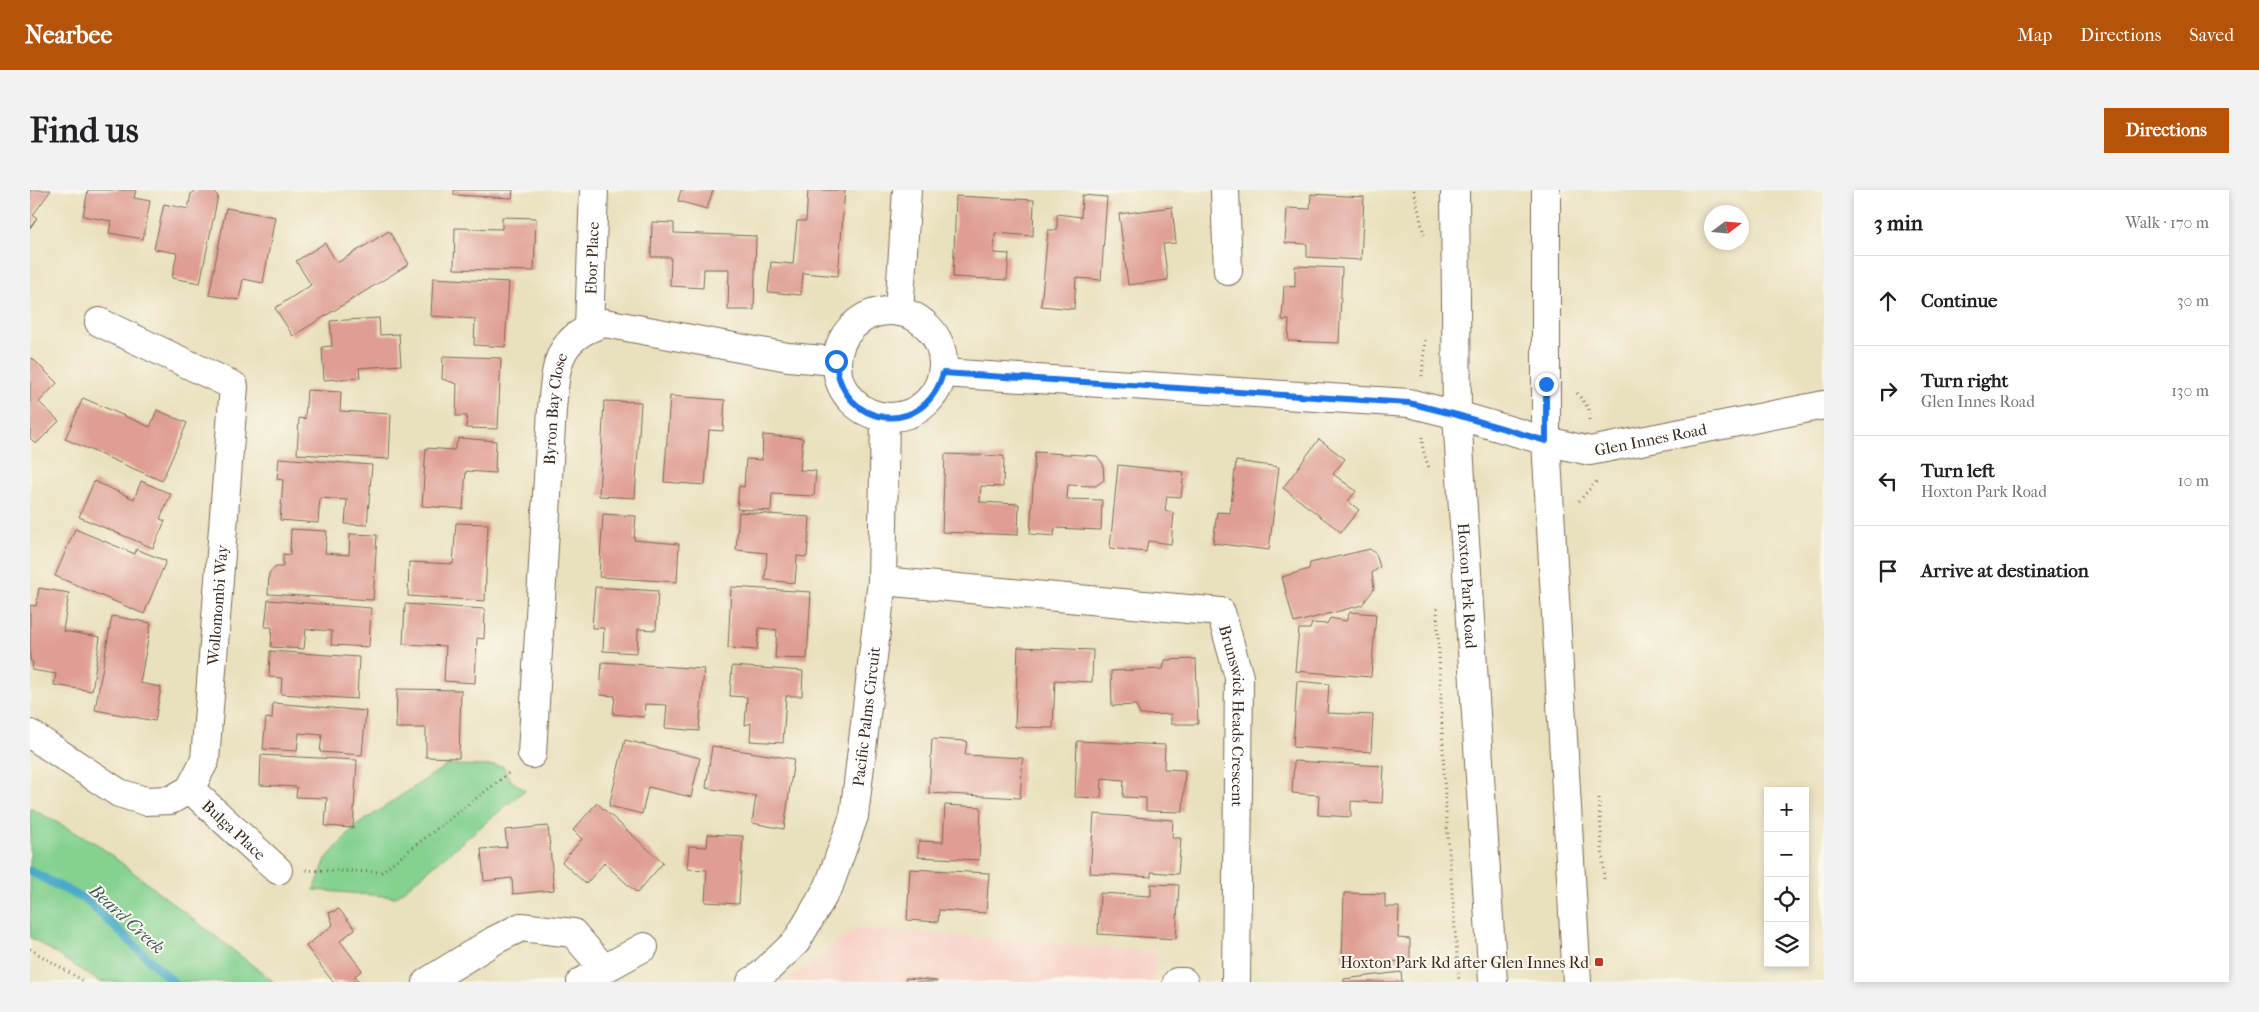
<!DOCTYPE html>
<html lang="en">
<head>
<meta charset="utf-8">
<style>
  :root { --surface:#fff; --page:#f2f2f2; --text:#202124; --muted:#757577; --line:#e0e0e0; --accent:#b45309 }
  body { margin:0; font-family:"IM FELL French Canon",serif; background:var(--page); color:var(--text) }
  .controls { position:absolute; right:15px; bottom:15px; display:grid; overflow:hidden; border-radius:0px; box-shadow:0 2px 8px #0003 }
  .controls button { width:45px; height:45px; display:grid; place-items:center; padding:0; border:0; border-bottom:1px solid var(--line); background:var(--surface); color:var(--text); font:25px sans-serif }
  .compass { position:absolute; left:1674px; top:15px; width:45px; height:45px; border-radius:50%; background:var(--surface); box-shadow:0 2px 8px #0003; rotate:74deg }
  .stop { position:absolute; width:15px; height:15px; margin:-11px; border:4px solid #1a73e8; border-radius:50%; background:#fff }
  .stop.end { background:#1a73e8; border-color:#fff; box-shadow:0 1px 5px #0008 }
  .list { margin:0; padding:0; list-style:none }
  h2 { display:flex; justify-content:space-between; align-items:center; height:65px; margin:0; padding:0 20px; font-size:21px }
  h2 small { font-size:16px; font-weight:400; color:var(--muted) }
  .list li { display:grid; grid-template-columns:32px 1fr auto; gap:15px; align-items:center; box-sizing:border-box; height:90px; padding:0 20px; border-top:1px solid var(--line) }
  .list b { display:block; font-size:19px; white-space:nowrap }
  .list p { margin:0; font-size:16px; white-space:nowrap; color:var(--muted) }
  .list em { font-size:16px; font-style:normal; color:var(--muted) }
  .icon { flex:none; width:28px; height:28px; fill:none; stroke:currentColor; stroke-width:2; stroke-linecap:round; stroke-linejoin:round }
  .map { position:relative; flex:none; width:1794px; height:792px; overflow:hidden; border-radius:0px }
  header { display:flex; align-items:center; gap:30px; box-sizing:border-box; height:70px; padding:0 25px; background:var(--accent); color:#fff }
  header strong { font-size:24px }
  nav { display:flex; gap:28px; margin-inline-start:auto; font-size:18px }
  .intro { display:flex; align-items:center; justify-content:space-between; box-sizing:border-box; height:120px; padding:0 30px }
  h1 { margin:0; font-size:35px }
  .button { padding:12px 22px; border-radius:0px; background:var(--accent); color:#fff; font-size:18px; font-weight:700 }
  main { display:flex; gap:30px; padding:0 30px }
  aside { flex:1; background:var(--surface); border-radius:0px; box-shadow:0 2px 8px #0003 }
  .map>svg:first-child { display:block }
</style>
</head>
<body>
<header>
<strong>Nearbee</strong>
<nav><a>Map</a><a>Directions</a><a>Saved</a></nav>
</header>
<div class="intro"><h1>Find us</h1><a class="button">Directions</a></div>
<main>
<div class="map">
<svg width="1794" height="792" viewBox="0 0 1794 792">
  <rect width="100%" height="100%" fill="#fbf7ec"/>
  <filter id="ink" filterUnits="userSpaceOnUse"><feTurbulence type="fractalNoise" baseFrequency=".02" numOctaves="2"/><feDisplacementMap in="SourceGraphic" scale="10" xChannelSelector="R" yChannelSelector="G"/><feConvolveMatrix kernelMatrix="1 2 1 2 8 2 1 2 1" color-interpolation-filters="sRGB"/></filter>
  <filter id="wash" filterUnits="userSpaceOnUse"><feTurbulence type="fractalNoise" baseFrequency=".0096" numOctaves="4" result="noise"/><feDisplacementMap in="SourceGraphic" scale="20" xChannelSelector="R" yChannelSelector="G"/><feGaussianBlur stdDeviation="1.12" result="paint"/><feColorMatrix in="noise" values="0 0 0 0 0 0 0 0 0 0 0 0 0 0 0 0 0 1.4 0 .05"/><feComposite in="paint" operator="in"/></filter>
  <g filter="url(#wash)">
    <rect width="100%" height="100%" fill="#e9e1bd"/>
    <polygon fill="#f7d1c8" points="827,738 1126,762 1125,792 757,792"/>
    <g fill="#84d190" stroke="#607e57">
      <polygon points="417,575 473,576 480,590 495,600 366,707 284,700 296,669 323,638"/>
      <polygon points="0,618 67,654 244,792 70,792 0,747"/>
    </g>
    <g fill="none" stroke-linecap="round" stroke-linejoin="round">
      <polyline stroke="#48aac8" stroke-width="9" points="0,681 56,710 143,792"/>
    </g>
    <g id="blocks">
      <g fill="#df9d93">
        <polygon points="0,0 21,0 3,25 7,28 0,38"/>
        <polygon points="58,0 106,0 104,8 120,11 113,49 79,43 81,31 53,26"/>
        <polygon points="167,0 182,0 188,6 170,93 142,88 147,63 124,59 134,14 158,19 161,4"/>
        <polygon points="424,0 483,0 482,8 424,5"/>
        <polygon points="651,0 683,0 677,19 648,11"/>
        <polygon points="778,0 815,0 808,86 773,83 771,105 738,102 741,72 763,74 767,31 776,31"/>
        <polygon points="1281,4 1334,7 1331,70 1277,67 1277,54 1255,53 1257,18 1280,19"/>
        <polygon points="1052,5 1077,7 1071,90 1046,88 1044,119 1011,116 1018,40 1027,40 1027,24 1051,27"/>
        <polygon points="926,6 1004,10 1003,46 965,43 964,63 979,64 977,90 923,87"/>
        <polygon points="1142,17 1146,53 1133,54 1138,90 1098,95 1089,24"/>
        <polygon points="196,18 245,27 233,93 213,89 209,110 179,105"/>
        <polygon points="472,27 506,28 504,81 424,79 425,38 472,39"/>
        <polygon points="622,32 644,33 644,43 726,46 724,120 698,120 699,79 674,79 673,98 640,96 641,67 621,67"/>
        <polygon points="359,41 379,74 263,146 245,118 281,95 266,71 295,53 307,73"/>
        <polygon points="1265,76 1312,78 1309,153 1258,151 1259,130 1252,130 1254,96 1265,97"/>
        <polygon points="403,88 479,92 475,157 444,155 445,129 401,126"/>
        <polygon points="349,128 350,145 369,144 371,175 329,178 330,188 294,190 292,157 302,156 300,131"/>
        <polygon points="413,166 471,168 468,239 436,238 437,226 426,226 427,194 412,189"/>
        <polygon points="2,168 27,193 9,212 29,231 6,254 0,248 0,169"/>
        <polygon points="277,200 311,202 310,221 361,224 359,269 267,264 269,228 275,229"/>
        <polygon points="640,206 695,210 693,241 679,240 675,295 634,292"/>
        <polygon points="53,208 120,237 127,220 157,233 132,291 35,249"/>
        <polygon points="574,211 611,212 605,308 569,306"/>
        <polygon points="733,245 773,248 770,280 786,281 784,306 742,304 741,321 707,319 709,296 714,297 716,269 732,270"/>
        <polygon points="429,248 466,251 465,283 436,281 433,319 392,316 396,258 424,260"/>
        <polygon points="1289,249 1315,269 1303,284 1326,301 1318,311 1329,320 1311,342 1253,298"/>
        <polygon points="1005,262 1067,266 1073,274 1074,290 1065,296 1038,295 1037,309 1072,310 1071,340 1025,338 1024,346 1000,344"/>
        <polygon points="915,264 974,266 973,297 951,296 950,312 989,314 988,345 912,342"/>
        <polygon points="249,268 342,275 337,335 315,334 317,310 290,308 288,333 250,330 253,290 247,289"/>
        <polygon points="1206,271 1249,277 1239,360 1183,353 1187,322 1200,323"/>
        <polygon points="1088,275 1154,282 1151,307 1137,306 1135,321 1144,323 1141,354 1118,351 1116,362 1080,358"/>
        <polygon points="64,291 104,309 111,291 141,304 130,329 135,331 123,358 49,327"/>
        <polygon points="709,322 780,327 777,367 767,366 765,393 735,390 737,363 706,360"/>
        <polygon points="573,324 606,326 604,350 649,354 647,392 569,387"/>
        <polygon points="426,333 458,334 455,411 378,406 379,372 423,374"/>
        <polygon points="45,339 105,364 106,359 136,371 114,424 25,386"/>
        <polygon points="261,339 297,341 295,363 319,365 320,344 347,345 343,410 238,404 239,383 246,377 253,377 253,364 260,365"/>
        <polygon points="1340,359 1346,364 1350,377 1342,383 1344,399 1332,415 1264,433 1252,387 1279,379 1280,373"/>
        <polygon points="565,397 628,401 626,440 608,439 607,463 573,461 574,438 562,438"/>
        <polygon points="701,397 781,402 777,469 745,468 747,440 729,438 727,460 698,458"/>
        <polygon points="9,398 39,403 33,441 70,447 62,501 24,495 26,484 2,480 3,472 0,471 0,415 6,416"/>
        <polygon points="238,410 341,418 339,457 301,455 302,441 276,439 274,459 241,457 242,437 235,437"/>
        <polygon points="375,414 455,419 454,449 447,448 445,493 414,491 416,456 373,454"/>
        <polygon points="1320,422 1346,424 1341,487 1265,481 1269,439 1280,439 1282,433 1297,434 1300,428 1316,431"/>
        <polygon points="82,426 121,433 110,493 131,497 125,531 65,520"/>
        <polygon points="988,457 1063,460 1062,492 1025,490 1023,538 985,537"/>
        <polygon points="240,461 329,467 327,509 251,504 252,488 239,487"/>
        <polygon points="1166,469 1168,534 1141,534 1141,524 1110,525 1106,515 1082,516 1081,481 1133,479 1135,470"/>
        <polygon points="572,472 674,479 669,541 635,538 637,515 615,514 614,527 583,524 585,506 570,505"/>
        <polygon points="702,476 773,481 772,506 756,506 753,553 720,551 721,533 715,535 717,507 700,506"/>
        <polygon points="1267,491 1299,494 1297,523 1343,525 1341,562 1263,557"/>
        <polygon points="367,499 431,500 429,568 396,567 396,538 366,538"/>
        <polygon points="243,513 336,521 332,565 290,562 292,545 269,543 267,561 233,559 236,528 242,529"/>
        <polygon points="902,549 937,551 935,565 993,568 990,608 899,603"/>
        <polygon points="595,550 670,568 661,607 618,597 612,624 579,616"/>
        <polygon points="1047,551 1135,555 1134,579 1155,580 1153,622 1116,621 1116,608 1093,607 1094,590 1072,588 1071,608 1045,607"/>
        <polygon points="682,556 764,569 754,639 722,633 726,606 676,598"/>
        <polygon points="231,565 327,570 323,638 295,636 297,608 266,607 267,597 230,595"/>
        <polygon points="1264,571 1354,576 1352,613 1321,611 1321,627 1288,625 1289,605 1262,603"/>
        <polygon points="567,613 633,673 607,703 574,673 556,694 532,672 552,649 543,640"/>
        <polygon points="915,615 951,617 949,670 888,667 889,651 913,652"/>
        <polygon points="1064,624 1143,630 1142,648 1151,648 1148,684 1121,682 1121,687 1060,683"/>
        <polygon points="518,636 524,700 483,704 482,688 454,691 451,659 477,657 475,640"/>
        <polygon points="678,644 713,646 709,714 675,712 677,680 657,679 659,656 677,657"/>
        <polygon points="880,679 959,683 956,723 909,720 908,732 877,730"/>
        <polygon points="1121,694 1149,695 1146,749 1068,744 1070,703 1121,706"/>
        <polygon points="1314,703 1355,704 1355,717 1369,717 1368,748 1380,749 1380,772 1312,770"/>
        <polygon points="309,719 325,739 310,751 332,780 325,786 329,792 303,792 276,756 303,735 299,723"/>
        <polygon points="1371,782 1372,792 1314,792 1314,789"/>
        <polygon points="876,788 907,791 907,792 875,792"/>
      </g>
    </g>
  </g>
  <g filter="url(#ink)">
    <use href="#blocks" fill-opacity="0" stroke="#786a56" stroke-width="1"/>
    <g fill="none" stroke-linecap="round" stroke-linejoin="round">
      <defs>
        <g id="minor">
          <polyline points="1195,0 1198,81"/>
          <circle cx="860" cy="174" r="53"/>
          <polyline points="869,122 877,0"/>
          <path id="s1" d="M559,137L564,0"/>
          <path id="s2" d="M913,183L1379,213L1427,225L1516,251L1560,261L1794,215"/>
          <path id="s3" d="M852,391L1191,422L1209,487L1206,792"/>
          <path id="s4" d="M0,544L89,603L115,611L141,610L160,599L175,570L204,196L69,132"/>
          <path id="s5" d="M502,564L522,219C526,176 526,146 575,133L758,167L806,171"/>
          <path id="s6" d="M160,599L248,680"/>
          <polyline points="397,792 465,750 491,737 543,743 574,779"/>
          <polyline points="551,792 614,757"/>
          <path id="s7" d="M721,792L730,786L766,752L799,696L824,626L852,391L855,228"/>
          <polyline points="1147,792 1154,792"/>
        </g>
        <g id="major">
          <path id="s8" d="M1425,0L1427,225L1463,792"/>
          <polyline points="1516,0 1516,251 1547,792"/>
        </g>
      </defs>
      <use href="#minor" stroke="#786a56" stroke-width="30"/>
      <use href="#major" stroke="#786a56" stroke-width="30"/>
      <g stroke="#786a56" stroke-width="3" stroke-dasharray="1 4" stroke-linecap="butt">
        <polyline points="1384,0 1394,45"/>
        <polyline points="1392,186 1395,150"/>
        <polyline points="1547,203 1559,219 1559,232"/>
        <polyline points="1392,247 1393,260 1399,278"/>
        <polyline points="1549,311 1567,291"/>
        <polyline points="1407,418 1415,607 1429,792"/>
        <polyline points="1569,608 1574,689"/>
        <polyline points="276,680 351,682 480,582"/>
        <polyline points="0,759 55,792"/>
      </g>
      <use href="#minor" stroke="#fff" stroke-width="28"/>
      <use href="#major" stroke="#fff" stroke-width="28"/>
    </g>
  </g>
  <g fill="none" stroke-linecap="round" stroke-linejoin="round" filter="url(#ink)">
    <path stroke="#1a73e8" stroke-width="6" d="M806,171C811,239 895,249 913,183L1379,213L1427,225L1516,251V194"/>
  </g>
  <rect fill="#c8321e" stroke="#fbf7ec" stroke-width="2" x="1564" y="767" width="10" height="10" rx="2.5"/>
  <g text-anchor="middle" stroke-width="4" stroke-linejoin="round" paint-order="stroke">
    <g font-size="16" fill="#3b2a1e" stroke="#fbf7ec">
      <text dy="6" stroke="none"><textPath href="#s1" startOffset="69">Ebor Place</textPath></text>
      <text dy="6" stroke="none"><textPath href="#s5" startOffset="346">Byron Bay Close</textPath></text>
      <text dy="6" stroke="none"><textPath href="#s2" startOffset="716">Glen Innes Road</textPath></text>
      <text dy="6" stroke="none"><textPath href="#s8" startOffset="396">Hoxton Park Road</textPath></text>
      <text dy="6" stroke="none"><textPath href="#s4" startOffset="370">Wollomombi Way</textPath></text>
      <text dy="6" stroke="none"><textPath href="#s7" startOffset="300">Pacific Palms Circuit</textPath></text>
      <text dy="6" stroke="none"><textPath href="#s3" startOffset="446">Brunswick Heads Crescent</textPath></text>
      <text dy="6" stroke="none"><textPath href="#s6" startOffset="60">Bulga Place</textPath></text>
    </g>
    <g font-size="16" fill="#3b2a1e" stroke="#fbf7ec" text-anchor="end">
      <text x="1559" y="778">Hoxton Park Rd after Glen Innes Rd</text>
    </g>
    <g font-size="18" font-style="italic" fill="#405d62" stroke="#fbf7ec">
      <text transform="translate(97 729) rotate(42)" y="6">Beard Creek</text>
    </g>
  </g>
</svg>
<div class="controls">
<button>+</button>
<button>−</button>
<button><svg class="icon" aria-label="locate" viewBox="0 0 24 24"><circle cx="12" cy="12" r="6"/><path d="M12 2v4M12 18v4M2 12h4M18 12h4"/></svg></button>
<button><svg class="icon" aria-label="layers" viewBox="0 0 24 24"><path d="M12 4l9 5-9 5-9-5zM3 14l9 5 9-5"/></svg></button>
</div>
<svg class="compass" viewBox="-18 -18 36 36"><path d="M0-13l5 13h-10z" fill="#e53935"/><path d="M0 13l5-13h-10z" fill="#757577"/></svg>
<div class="stop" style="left:806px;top:171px"></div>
<div class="stop end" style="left:1516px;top:194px"></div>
</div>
<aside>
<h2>3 min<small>Walk · 170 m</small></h2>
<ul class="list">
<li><svg class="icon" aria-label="ahead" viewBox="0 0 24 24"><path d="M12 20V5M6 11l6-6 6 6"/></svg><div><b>Continue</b></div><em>30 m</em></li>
<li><svg class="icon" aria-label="right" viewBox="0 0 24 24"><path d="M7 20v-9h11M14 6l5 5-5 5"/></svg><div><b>Turn right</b><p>Glen Innes Road</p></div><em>130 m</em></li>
<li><svg class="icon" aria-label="left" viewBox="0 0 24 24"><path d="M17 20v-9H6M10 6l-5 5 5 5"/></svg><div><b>Turn left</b><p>Hoxton Park Road</p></div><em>10 m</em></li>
<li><svg class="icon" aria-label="arrive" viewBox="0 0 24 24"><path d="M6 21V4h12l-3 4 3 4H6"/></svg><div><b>Arrive at destination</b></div></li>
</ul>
</aside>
</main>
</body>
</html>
